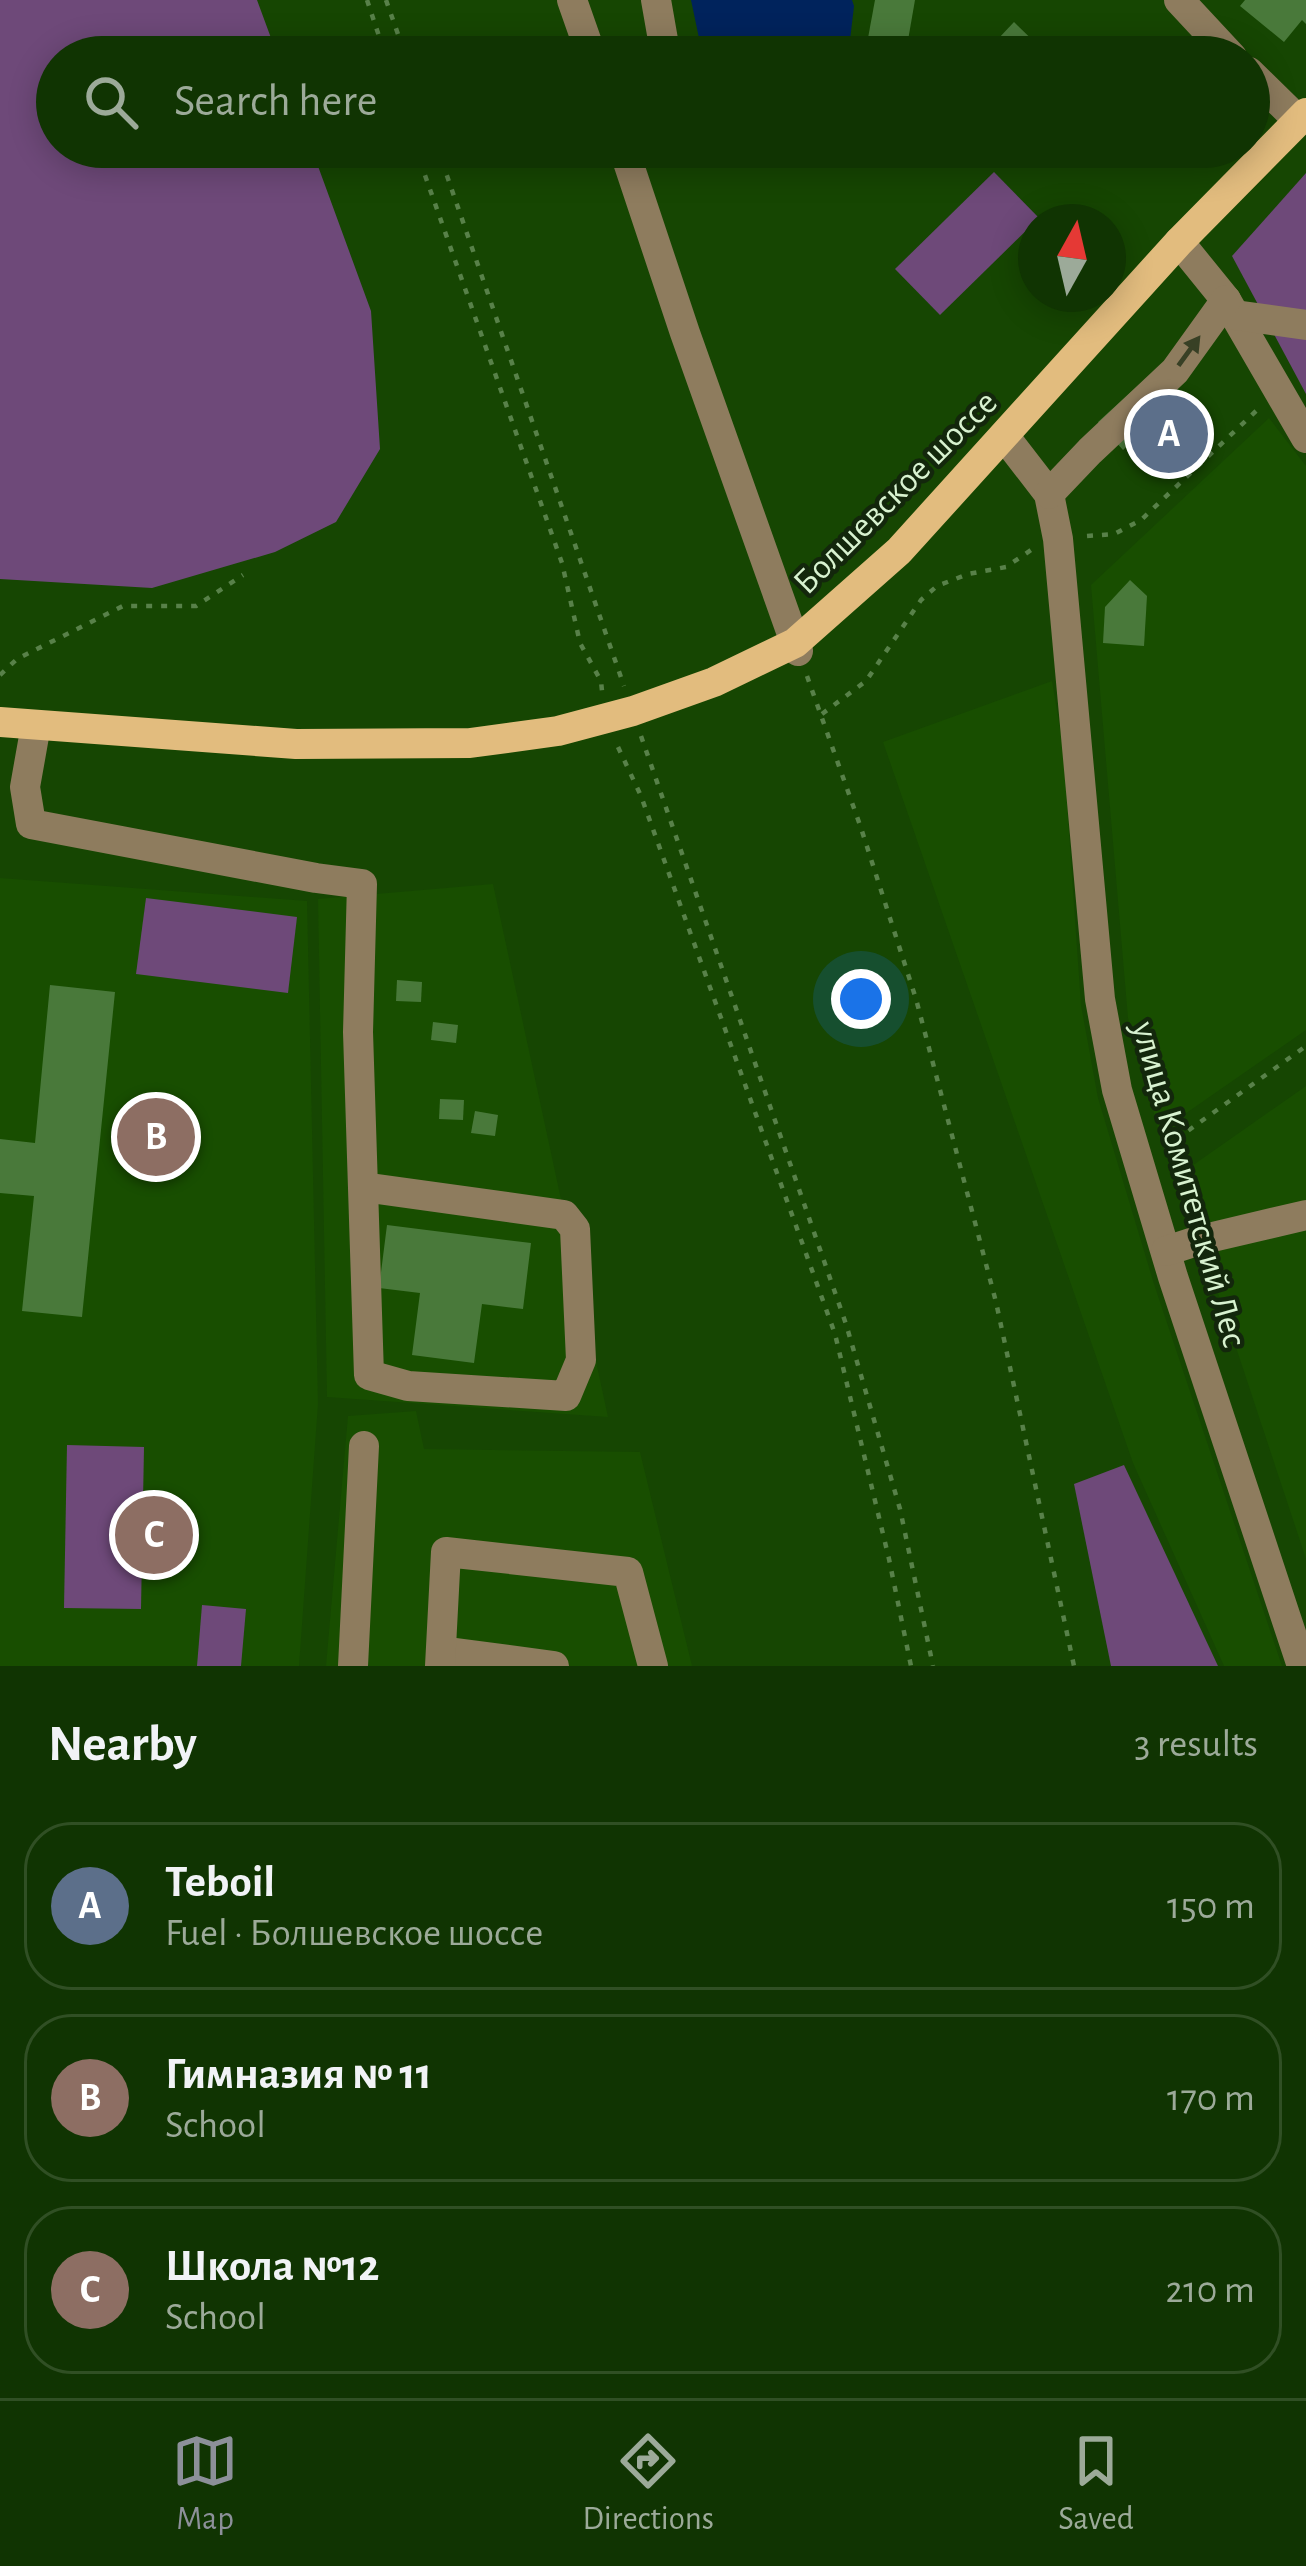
<!DOCTYPE html>
<html lang="en">
<head>
<meta charset="utf-8">
<style>
  :root { --surface:#103402; --page:#193c0c; --text:#f1f3f6; --muted:#9caa99; --line:#304f24; --accent:#8c9099 }
  body { margin:0; font-family:"Alegreya Sans",sans-serif; background:var(--page); color:var(--text) }
  .compass { position:absolute; left:1018px; top:204px; width:108px; height:108px; border-radius:50%; background:var(--surface); box-shadow:0 6px 30px #0003; rotate:8deg }
  .you { position:absolute; left:861px; top:999px; width:42px; height:42px; margin:-30px; border:9px solid #fff; border-radius:50%; background:#1a73e8; box-shadow:0 0 0 18px #1a73e833 }
  .badge { display:grid; place-items:center; width:78px; height:78px; border-radius:50%; background:var(--accent); color:#fff; font-size:39px; font-weight:700 }
  .pin { position:absolute; translate:-50% -50%; border:6px solid #fff; box-shadow:0 3px 12px #0006 }
  .list { margin:0; padding:0; list-style:none }
  h2 { display:flex; justify-content:space-between; align-items:center; height:156px; margin:0; padding:0 48px; font-size:51px }
  h2 small { font-size:39px; font-weight:400; color:var(--muted) }
  .list li { display:grid; grid-template-columns:78px 1fr auto; gap:36px; align-items:center; box-sizing:border-box; height:168px; margin:0 24px 24px; padding:0 24px; border:3px solid var(--line); border-radius:48px }
  .list b { display:block; font-size:45px; white-space:nowrap }
  .list p { margin:0; font-size:39px; white-space:nowrap; color:var(--muted) }
  .list em { font-size:39px; font-style:normal; color:var(--muted) }
  .icon { flex:none; width:66px; height:66px; fill:none; stroke:currentColor; stroke-width:2; stroke-linecap:round; stroke-linejoin:round }
  .map { position:relative; flex:none; width:1306px; height:1666px; overflow:hidden }
  .search { position:absolute; background:var(--surface); box-shadow:0 6px 30px #0003; left:36px; right:36px; top:36px; height:132px; display:flex; align-items:center; gap:30px; box-sizing:border-box; padding:0 42px; border-radius:66px; color:var(--muted); font-size:45px }
  .sheet { height:732px; background:var(--surface) }
  nav { display:flex; justify-content:space-around; align-items:center; box-sizing:border-box; height:168px; border-top:3px solid var(--line); background:var(--surface); font-size:33px; color:var(--muted) }
  nav a { display:grid; justify-items:center; gap:6px }
  nav .on { color:var(--accent) }
  .map>svg:first-child { display:block }
</style>
</head>
<body>
<div class="map">
<svg width="1306" height="1666" viewBox="0 0 1306 1666">
  <rect width="100%" height="100%" fill="#164602"/>
  <g fill="#184e00">
    <polygon points="1269,418 1306,466 1306,1030 1159,1132 1128,1018 1091,585"/>
    <polygon points="1052,681 1063,747 1081,1005 1098,1098 1154,1284 1282,1666 1224,1666 1133,1463 883,742"/>
    <polygon points="0,878 307,901 318,1404 299,1666 0,1666"/>
    <polygon points="493,884 608,1417 327,1397 318,899"/>
    <polygon points="1306,1086 1306,1559 1179,1175"/>
    <polygon points="416,1411 424,1449 640,1452 692,1666 326,1666 348,1416"/>
  </g>
  <g fill="#6e4979">
    <polygon points="0,0 257,0 278,57 57,57 57,147 311,147 371,311 380,449 336,522 275,552 152,588 0,579"/>
    <polygon points="994,172 1039,218 940,315 895,269"/>
    <polygon points="1306,173 1306,394 1232,256"/>
    <polygon points="146,898 297,917 288,993 136,974"/>
    <polygon points="67,1445 144,1447 141,1609 64,1608"/>
    <polygon points="1124,1465 1218,1666 1111,1666 1074,1484"/>
    <polygon points="202,1605 246,1609 241,1666 197,1666"/>
  </g>
  <polygon fill="#00235c" points="691,0 852,0 854,6 848,57 703,57"/>
  <g fill="#49793a">
    <polygon points="875,0 915,0 907,46 868,38"/>
    <polygon points="1245,0 1306,0 1306,24 1302,20 1284,42 1240,6"/>
    <polygon points="1014,22 1050,57 981,57"/>
    <polygon points="1154,371 1179,399 1169,408 1193,435 1162,464 1137,437 1123,450 1098,422"/>
    <polygon points="1130,580 1147,596 1144,646 1103,643 1105,607"/>
    <polygon points="397,980 422,982 421,1002 396,1001"/>
    <polygon points="50,985 115,992 82,1317 22,1311 34,1196 0,1193 0,1139 35,1143"/>
    <polygon points="433,1022 458,1025 456,1043 431,1040"/>
    <polygon points="440,1099 464,1100 463,1120 439,1119"/>
    <polygon points="475,1111 498,1115 495,1136 471,1133"/>
    <polygon points="387,1225 531,1243 523,1309 482,1304 474,1363 412,1355 420,1293 379,1288"/>
  </g>
  <g fill="none" stroke-linecap="round" stroke-linejoin="round">
    <g stroke="#588149" stroke-width="4.5" stroke-dasharray="6 9" stroke-linecap="butt">
      <polyline points="367,0 386,57"/>
      <polyline points="386,0 406,57"/>
      <polyline points="810,48 849,53"/>
      <polyline points="415,147 562,563 580,643 601,681 602,691"/>
      <polyline points="437,147 624,686"/>
      <polyline points="1087,536 1114,534 1141,520 1256,411"/>
      <polyline points="0,675 17,659 123,606 196,606 243,575"/>
      <polyline points="807,676 861,828 916,999 996,1302 1074,1666"/>
      <polyline points="822,714 866,681 921,600 937,586 968,574 1006,567 1031,550"/>
      <polyline points="641,736 846,1324 900,1509 933,1666"/>
      <polyline points="618,747 641,796 835,1334 889,1559 911,1666"/>
      <polyline points="1164,1148 1306,1046"/>
    </g>
    <g stroke="#8e7c5e" stroke-width="30">
      <polyline points="572,0 592,57"/>
      <polyline points="656,0 666,57"/>
      <polyline points="1179,0 1232,57"/>
      <polyline points="1249,72 1299,121"/>
      <polyline points="623,147 685,333 798,651"/>
      <polyline points="1179,242 1226,300 1306,438"/>
      <polyline points="1235,315 1306,325"/>
      <polyline points="1005,437 1049,494 1058,539 1100,999 1117,1090 1173,1277 1302,1666"/>
      <polyline points="1049,494 1090,451 1175,371 1226,300"/>
      <polyline points="36,725 25,787 31,824 316,878 362,884 358,1032 369,1375 408,1386 566,1396 581,1360 575,1229 564,1215 363,1187"/>
      <polyline points="1166,1251 1200,1240 1306,1215"/>
      <polyline points="441,1651 554,1666"/>
      <polyline points="353,1666 364,1446"/>
      <polyline points="440,1666 446,1552 628,1572 653,1666"/>
    </g>
    <polyline stroke="#e2bc7e" stroke-width="30" points="0,722 296,744 470,743 558,731 633,711 714,682 795,643 899,551 1179,242 1306,113"/>
  </g>
  <defs><path id="oneway-solid" d="M-6-.8H1V-3.2L6.5 0L1 3.2V.8H-6Z" transform="scale(3)"/></defs>
  <use fill="#384025" href="#oneway-solid" transform="translate(1189 351) rotate(-54)"/>
  <g text-anchor="middle" stroke-width="9" stroke-linejoin="round" paint-order="stroke">
    <g font-size="36" fill="#d8f2d0" stroke="#13270c">
      <text transform="translate(894 491) rotate(-45)" y="13">Болшевское шоссе</text>
      <text transform="translate(1191 1184) rotate(74)" y="13">улица Комитетский Лес</text>
    </g>
  </g>
</svg>
<svg class="compass" viewBox="-18 -18 36 36"><path d="M0-13l5 13h-10z" fill="#e53935"/><path d="M0 13l5-13h-10z" fill="#9caa99"/></svg>
<div class="you"></div>
<div class="pin badge" style="left:1169px;top:434px;background:#5c6f8a">A</div>
<div class="pin badge" style="left:156px;top:1137px;background:#8d6e63">B</div>
<div class="pin badge" style="left:154px;top:1535px;background:#8d6e63">C</div>
<div class="search"><svg class="icon" aria-label="search" viewBox="0 0 24 24"><circle cx="10" cy="10" r="6"/><path d="M15 15l6 6"/></svg>Search here</div>
</div>
<section class="sheet">
<h2>Nearby<small>3 results</small></h2>
<ul class="list">
<li><span class="badge" style="background:#5c6f8a">A</span><div><b>Teboil</b><p>Fuel · Болшевское шоссе</p></div><em>150 m</em></li>
<li><span class="badge" style="background:#8d6e63">B</span><div><b>Гимназия № 11</b><p>School</p></div><em>170 m</em></li>
<li><span class="badge" style="background:#8d6e63">C</span><div><b>Школа №12</b><p>School</p></div><em>210 m</em></li>
</ul>
</section>
<nav>
<a class="on"><svg class="icon" aria-label="map" viewBox="0 0 24 24"><path d="M3 6l6-2 6 2 6-2v14l-6 2-6-2-6 2zM9 4v14M15 6v14"/></svg>Map</a>
<a><svg class="icon" aria-label="directions" viewBox="0 0 24 24"><path d="M12 3l9 9-9 9-9-9zM9 14v-3h6M13 9l2 2-2 2"/></svg>Directions</a>
<a><svg class="icon" aria-label="saved" viewBox="0 0 24 24"><path d="M7 4h10v16l-5-4-5 4z"/></svg>Saved</a>
</nav>
</body>
</html>
